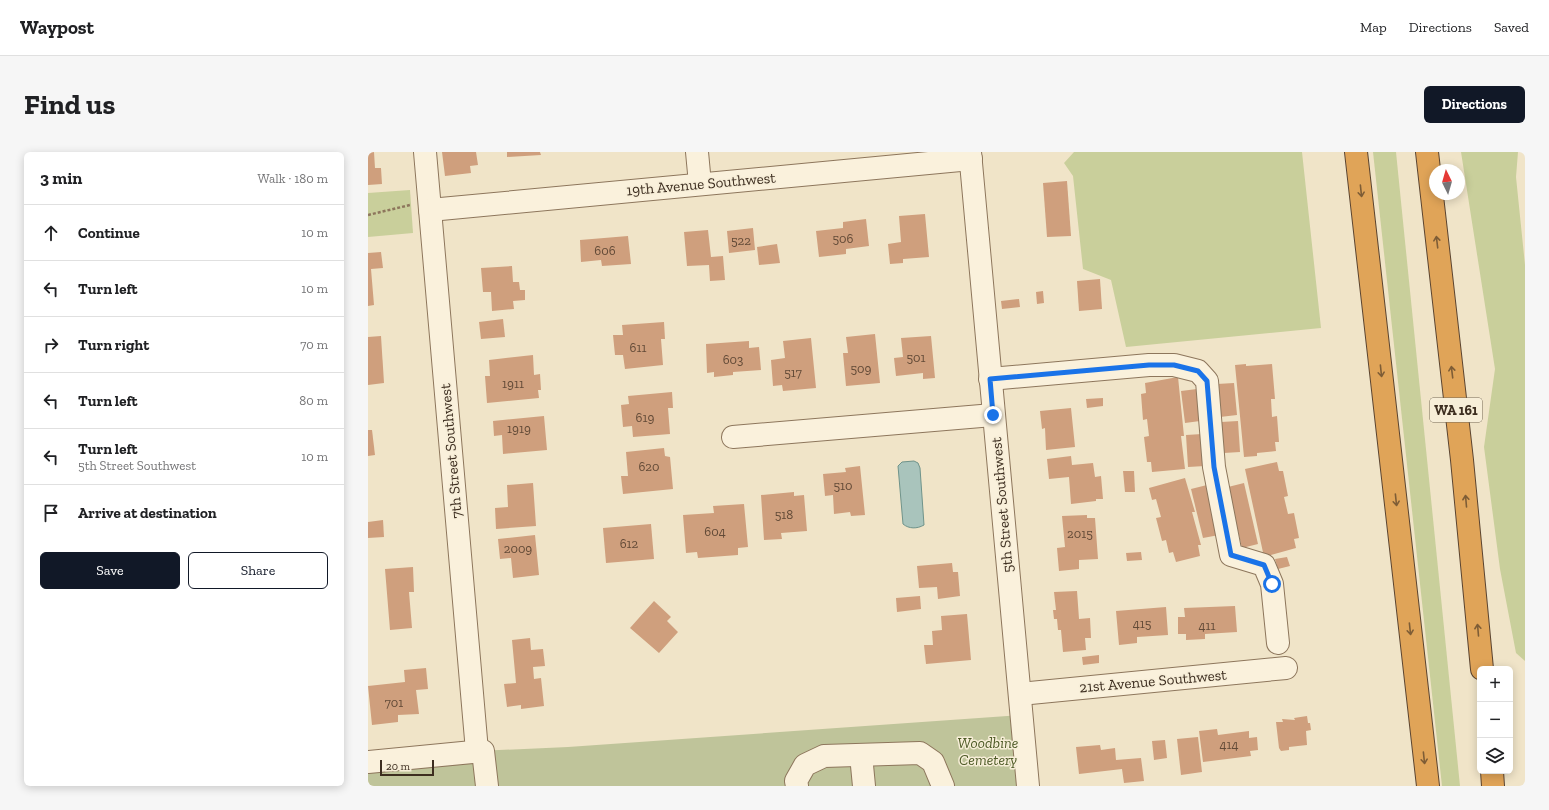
<!DOCTYPE html>
<html lang="en">
<head>
<meta charset="utf-8">
<style>
  :root { --surface:#fff; --page:#f6f6f6; --text:#202124; --muted:#757577; --line:#e0e0e0; --accent:#111827 }
  body { margin:0; font-family:"Zilla Slab",serif; background:var(--page); color:var(--text) }
  .controls { position:absolute; right:12px; bottom:12px; display:grid; overflow:hidden; border-radius:6px; box-shadow:0 2px 10px #0003 }
  .controls button { width:36px; height:36px; display:grid; place-items:center; padding:0; border:0; border-bottom:1px solid var(--line); background:var(--surface); color:var(--text); font:20px sans-serif }
  .compass { position:absolute; left:1061px; top:12px; width:36px; height:36px; border-radius:50%; background:var(--surface); box-shadow:0 2px 10px #0003; rotate:355deg }
  .scale { position:absolute; left:12px; bottom:10px; width:54px; box-sizing:border-box; padding-left:4px; border:2px solid #3d2e20; border-top:0; font-size:11px; line-height:14px; white-space:nowrap; color:#3d2e20; -webkit-text-stroke:3px #f7eed8; paint-order:stroke }
  .stop { position:absolute; width:12px; height:12px; margin:-9px; border:3px solid #1a73e8; border-radius:50%; background:#fff }
  .stop.end { background:#1a73e8; border-color:#fff; box-shadow:0 1px 4px #0008 }
  .list { margin:0; padding:0; list-style:none }
  h2 { display:flex; justify-content:space-between; align-items:center; height:52px; margin:0; padding:0 16px; font-size:17px }
  h2 small { font-size:13px; font-weight:400; color:var(--muted) }
  .list li { display:grid; grid-template-columns:26px 1fr auto; gap:12px; align-items:center; box-sizing:border-box; height:56px; padding:0 16px; border-top:1px solid var(--line) }
  .list b { display:block; font-size:15px; white-space:nowrap }
  .list p { margin:0; font-size:13px; white-space:nowrap; color:var(--muted) }
  .list em { font-size:13px; font-style:normal; color:var(--muted) }
  .actions { display:flex; gap:8px; padding:12px 16px }
  .actions a { flex:1; padding:9px 0; border:1px solid var(--accent); border-radius:6px; text-align:center; font-size:14px; color:var(--accent) }
  .actions .main { background:var(--accent); color:#fff }
  .icon { flex:none; width:22px; height:22px; fill:none; stroke:currentColor; stroke-width:2; stroke-linecap:round; stroke-linejoin:round }
  .map { position:relative; flex:none; width:1157px; height:634px; overflow:hidden; border-radius:6px }
  header { display:flex; align-items:center; gap:24px; box-sizing:border-box; height:56px; padding:0 20px; background:var(--surface); border-bottom:1px solid var(--line) }
  header strong { font-size:19px }
  nav { display:flex; gap:22px; margin-inline-start:auto; font-size:14px }
  .intro { display:flex; align-items:center; justify-content:space-between; box-sizing:border-box; height:96px; padding:0 24px }
  h1 { margin:0; font-size:28px }
  .button { padding:10px 18px; border-radius:6px; background:var(--accent); color:#fff; font-size:14px; font-weight:700 }
  main { display:flex; gap:24px; padding:0 24px }
  aside { flex:1; background:var(--surface); border-radius:6px; box-shadow:0 2px 10px #0003 }
  .map>svg:first-child { display:block }
</style>
</head>
<body>
<header>
<strong>Waypost</strong>
<nav><a>Map</a><a>Directions</a><a>Saved</a></nav>
</header>
<div class="intro"><h1>Find us</h1><a class="button">Directions</a></div>
<main>
<aside>
<h2>3 min<small>Walk · 180 m</small></h2>
<ul class="list">
<li><svg class="icon" aria-label="ahead" viewBox="0 0 24 24"><path d="M12 20V5M6 11l6-6 6 6"/></svg><div><b>Continue</b></div><em>10 m</em></li>
<li><svg class="icon" aria-label="left" viewBox="0 0 24 24"><path d="M17 20v-9H6M10 6l-5 5 5 5"/></svg><div><b>Turn left</b></div><em>10 m</em></li>
<li><svg class="icon" aria-label="right" viewBox="0 0 24 24"><path d="M7 20v-9h11M14 6l5 5-5 5"/></svg><div><b>Turn right</b></div><em>70 m</em></li>
<li><svg class="icon" aria-label="left" viewBox="0 0 24 24"><path d="M17 20v-9H6M10 6l-5 5 5 5"/></svg><div><b>Turn left</b></div><em>80 m</em></li>
<li><svg class="icon" aria-label="left" viewBox="0 0 24 24"><path d="M17 20v-9H6M10 6l-5 5 5 5"/></svg><div><b>Turn left</b><p>5th Street Southwest</p></div><em>10 m</em></li>
<li><svg class="icon" aria-label="arrive" viewBox="0 0 24 24"><path d="M6 21V4h12l-3 4 3 4H6"/></svg><div><b>Arrive at destination</b></div></li>
</ul>
<div class="actions"><a class="main">Save</a><a>Share</a></div>
</aside>
<div class="map">
<svg width="1157" height="634" viewBox="0 0 1157 634">
  <rect width="100%" height="100%" fill="#f0e4c8"/>
  <g fill="#c9cf9b">
    <polygon points="706,0 934,0 953,176 758,195 743,128 715,117 705,24 696,11"/>
    <polygon points="1005,0 1028,0 1092,634 1074,634"/>
    <polygon points="1093,0 1150,0 1148,25 1157,113 1157,509 1148,501 1132,417 1116,295 1127,217"/>
    <polygon points="42,38 45,81 0,85 0,41"/>
  </g>
  <polygon fill="#bfc49a" points="653,563 660,634 0,634 0,610 109,599 200,595"/>
  <path fill="#a9c4bc" stroke="#6f938a" d="M546,309L550,311L552,316L556,373C549,377 541,377 535,372L530,314L534,310Z"/>
  <g fill="#cf9f7d">
    <polygon points="0,0 6,0 7,16 13,16 14,32 0,33"/>
    <polygon points="74,0 108,0 110,13 102,14 103,21 77,24"/>
    <polygon points="139,0 172,0 173,3 139,5"/>
    <polygon points="699,29 703,84 679,85 675,31"/>
    <polygon points="557,62 561,105 535,107 535,111 522,112 520,92 533,90 531,64"/>
    <polygon points="498,67 501,94 478,97 478,102 451,105 448,79 475,76 475,70"/>
    <polygon points="385,76 387,98 361,101 359,79"/>
    <polygon points="340,78 343,105 355,104 357,128 342,129 341,113 319,114 316,80"/>
    <polygon points="260,84 263,112 234,114 233,108 213,110 212,88"/>
    <polygon points="409,92 412,111 391,113 389,95"/>
    <polygon points="13,100 15,116 3,117 6,153 0,154 0,101"/>
    <polygon points="144,114 145,130 151,130 152,138 157,138 157,148 145,149 146,157 124,159 123,140 115,140 113,116"/>
    <polygon points="732,127 734,157 711,159 709,129"/>
    <polygon points="675,139 676,151 669,152 668,140"/>
    <polygon points="651,147 652,155 634,157 633,149"/>
    <polygon points="135,167 137,185 113,187 111,170"/>
    <polygon points="296,170 297,187 293,187 295,213 257,217 255,203 247,203 245,183 255,183 254,173"/>
    <polygon points="507,182 512,231 478,234 475,201 480,201 478,185"/>
    <polygon points="13,184 16,231 0,233 0,185"/>
    <polygon points="563,184 567,226 555,227 555,221 528,224 526,206 535,205 533,186"/>
    <polygon points="443,186 448,236 415,239 414,233 405,234 403,208 417,206 415,189"/>
    <polygon points="381,189 381,196 391,195 393,218 365,220 365,223 346,225 346,220 339,221 338,192"/>
    <polygon points="165,203 166,223 172,222 173,238 170,238 171,246 119,251 117,224 122,224 121,208"/>
    <polygon points="878,212 878,214 904,212 907,247 903,247 904,265 909,264 911,290 907,290 908,299 889,301 889,304 876,305 867,213"/>
    <polygon points="810,225 816,284 813,284 817,317 784,320 783,310 779,310 776,285 781,284 779,267 775,268 773,242 778,241 777,231"/>
    <polygon points="866,231 869,263 852,265 849,232"/>
    <polygon points="829,237 832,269 817,271 813,239"/>
    <polygon points="304,240 305,256 300,256 302,282 265,285 264,274 255,275 253,253 261,252 260,244"/>
    <polygon points="735,246 735,254 719,256 718,247"/>
    <polygon points="703,256 707,295 678,298 677,276 674,277 672,259"/>
    <polygon points="176,264 179,298 135,302 134,283 126,284 125,269"/>
    <polygon points="870,269 872,300 856,301 853,270"/>
    <polygon points="0,278 4,278 7,303 0,304"/>
    <polygon points="834,282 837,314 820,315 818,283"/>
    <polygon points="296,296 297,304 302,305 305,337 255,342 253,324 260,324 258,300"/>
    <polygon points="703,304 704,313 725,311 727,325 733,324 735,347 728,347 728,349 703,352 701,325 681,327 679,307"/>
    <polygon points="909,310 911,319 915,319 920,344 916,345 920,362 926,361 931,386 926,387 928,396 896,405 877,317"/>
    <polygon points="492,314 497,363 483,364 482,360 466,362 465,343 457,344 455,322 478,320 477,316"/>
    <polygon points="755,319 766,319 767,340 757,340"/>
    <polygon points="817,326 827,360 824,360 833,393 830,393 832,404 808,410 805,400 801,401 798,388 794,389 788,366 793,365 788,347 784,348 781,336"/>
    <polygon points="165,331 168,374 128,377 127,356 140,355 139,333"/>
    <polygon points="876,331 890,392 874,396 860,335"/>
    <polygon points="839,333 851,383 835,386 823,337"/>
    <polygon points="426,340 426,344 436,343 439,379 413,381 414,387 396,388 393,343"/>
    <polygon points="376,352 380,395 370,396 370,403 330,406 329,400 318,401 315,363 346,361 345,354"/>
    <polygon points="719,363 719,366 727,366 730,407 711,408 711,417 691,419 689,396 697,395 694,364"/>
    <polygon points="15,368 16,385 0,386 0,370"/>
    <polygon points="283,372 286,407 238,411 235,376"/>
    <polygon points="167,383 171,423 145,426 143,406 132,407 130,387"/>
    <polygon points="773,400 774,408 759,409 758,401"/>
    <polygon points="919,405 922,414 910,417 907,407"/>
    <polygon points="584,411 585,420 590,420 592,444 570,447 569,435 551,436 549,414"/>
    <polygon points="45,415 46,440 41,440 44,476 22,478 17,417"/>
    <polygon points="709,439 711,467 722,466 723,486 717,486 718,498 695,500 693,478 690,478 689,467 686,467 685,458 688,458 686,440"/>
    <polygon points="552,444 553,457 529,460 528,446"/>
    <polygon points="286,449 303,465 299,469 310,480 291,501 262,476"/>
    <polygon points="867,454 869,480 837,482 837,487 818,488 818,482 810,482 810,465 817,465 816,456"/>
    <polygon points="798,455 800,483 769,485 769,491 751,493 748,459"/>
    <polygon points="599,462 603,508 558,512 556,493 565,493 564,479 574,478 573,464"/>
    <polygon points="162,486 163,498 175,497 177,514 165,515 166,527 173,526 176,554 153,557 153,553 139,555 136,532 148,531 144,488"/>
    <polygon points="731,503 731,511 715,513 714,505"/>
    <polygon points="58,516 60,537 48,538 51,562 30,563 30,570 4,573 0,534 37,530 36,518"/>
    <polygon points="939,564 940,571 942,571 943,578 938,579 939,593 921,595 921,598 913,599 911,596 908,570 915,570 914,567 927,568 926,566"/>
    <polygon points="849,577 850,583 881,579 881,586 889,585 890,598 882,599 883,604 835,610 831,579"/>
    <polygon points="830,585 834,620 813,623 809,587"/>
    <polygon points="797,588 799,606 786,608 784,589"/>
    <polygon points="732,593 733,598 747,596 748,608 773,606 776,629 756,631 754,617 711,622 708,595"/>
  </g>
  <g fill="none" stroke-linecap="round" stroke-linejoin="round">
    <defs>
      <g id="minor">
        <polyline points="57,0 109,599"/>
        <polyline points="329,0 332,32"/>
        <polyline points="602,0 660,634"/>
        <polyline points="62,58 603,7"/>
        <polyline points="622,227 781,213 806,213 830,219 839,229 846,315 863,403 896,413 904,432 910,491"/>
        <polyline points="365,285 625,263"/>
        <polyline points="652,542 918,516"/>
        <polyline points="493,603 496,634"/>
        <polyline points="0,610 115,599 119,634"/>
        <polyline points="429,634 428,629 437,613 456,604 552,601 565,610 575,634"/>
      </g>
      <g id="highway">
        <polyline points="988,0 1060,634"/>
        <polyline points="1059,0 1094,308 1114,517"/>
        <polyline points="1124,619 1125,634"/>
      </g>
    </defs>
    <use href="#minor" stroke="#8d765c" stroke-width="24"/>
    <use href="#highway" stroke="#5b4430" stroke-width="24"/>
    <polyline stroke="#8d765c" stroke-width="2.5" stroke-dasharray="3 2" stroke-linecap="butt" points="0,63 42,53"/>
    <use href="#minor" stroke="#faf1dc" stroke-width="22"/>
    <use href="#highway" stroke="#e0a458" stroke-width="22"/>
  </g>
  <defs><path id="oneway-shaft" d="M-6 0H5M1.5-3L5.5 0L1.5 3" fill="none" stroke-width="1.6" stroke-linecap="round" stroke-linejoin="round"/></defs>
  <g stroke="#7e5d36">
    <use href="#oneway-shaft" transform="translate(993 39) rotate(84)"/>
    <use href="#oneway-shaft" transform="translate(1069 90) rotate(-97)"/>
    <use href="#oneway-shaft" transform="translate(1013 219) rotate(84)"/>
    <use href="#oneway-shaft" transform="translate(1084 220) rotate(-97)"/>
    <use href="#oneway-shaft" transform="translate(1028 348) rotate(84)"/>
    <use href="#oneway-shaft" transform="translate(1098 349) rotate(-95)"/>
    <use href="#oneway-shaft" transform="translate(1042 477) rotate(84)"/>
    <use href="#oneway-shaft" transform="translate(1110 478) rotate(-95)"/>
    <use href="#oneway-shaft" transform="translate(1056 606) rotate(84)"/>
  </g>
  <g fill="none" stroke-linecap="round" stroke-linejoin="round">
    <polyline stroke="#1a73e8" stroke-width="5" points="625,263 622,227 781,213 806,213 830,219 839,229 846,315 863,403 896,413 904,432"/>
  </g>
  <g text-anchor="middle" stroke-width="3" stroke-linejoin="round" paint-order="stroke">
    <g font-size="13" fill="#624a37">
      <text x="475" y="91">506</text>
      <text x="373" y="93">522</text>
      <text x="237" y="103">606</text>
      <text x="270" y="200">611</text>
      <text x="548" y="210">501</text>
      <text x="365" y="212">603</text>
      <text x="493" y="221">509</text>
      <text x="425" y="225">517</text>
      <text x="145" y="236">1911</text>
      <text x="277" y="270">619</text>
      <text x="151" y="281">1919</text>
      <text x="281" y="319">620</text>
      <text x="475" y="338">510</text>
      <text x="416" y="367">518</text>
      <text x="347" y="384">604</text>
      <text x="712" y="386">2015</text>
      <text x="261" y="396">612</text>
      <text x="150" y="401">2009</text>
      <text x="774" y="476">415</text>
      <text x="839" y="478">411</text>
      <text x="26" y="555">701</text>
      <text x="861" y="597">414</text>
    </g>
    <rect fill="#f7eed8" stroke="#756857" stroke-width="1" x="1062" y="246" width="52" height="24" rx="3"/>
    <g font-size="14" font-weight="bold" fill="#3d2e20">
      <text x="1088" y="263">WA 161</text>
    </g>
    <g font-size="15" fill="#3d2e20" stroke="#f7eed8">
      <text transform="translate(333 32) rotate(-5)" y="5">19th Avenue Southwest</text>
      <text transform="translate(83 299) rotate(-95)" y="5">7th Street Southwest</text>
      <text transform="translate(634 353) rotate(-95)" y="5">5th Street Southwest</text>
      <text transform="translate(785 529) rotate(-5)" y="5">21st Avenue Southwest</text>
    </g>
    <g font-size="15" font-style="italic" fill="#4d5a26" stroke="#f7eed8">
      <text x="620" y="596">Woodbine<tspan x="620" dy="17">Cemetery</tspan></text>
    </g>
  </g>
</svg>
<div class="controls">
<button>+</button>
<button>−</button>
<button><svg class="icon" aria-label="layers" viewBox="0 0 24 24"><path d="M12 4l9 5-9 5-9-5zM3 14l9 5 9-5"/></svg></button>
</div>
<svg class="compass" viewBox="-18 -18 36 36"><path d="M0-13l5 13h-10z" fill="#e53935"/><path d="M0 13l5-13h-10z" fill="#757577"/></svg>
<div class="scale">20 m</div>
<div class="stop" style="left:904px;top:432px"></div>
<div class="stop end" style="left:625px;top:263px"></div>
</div>
</main>
</body>
</html>
